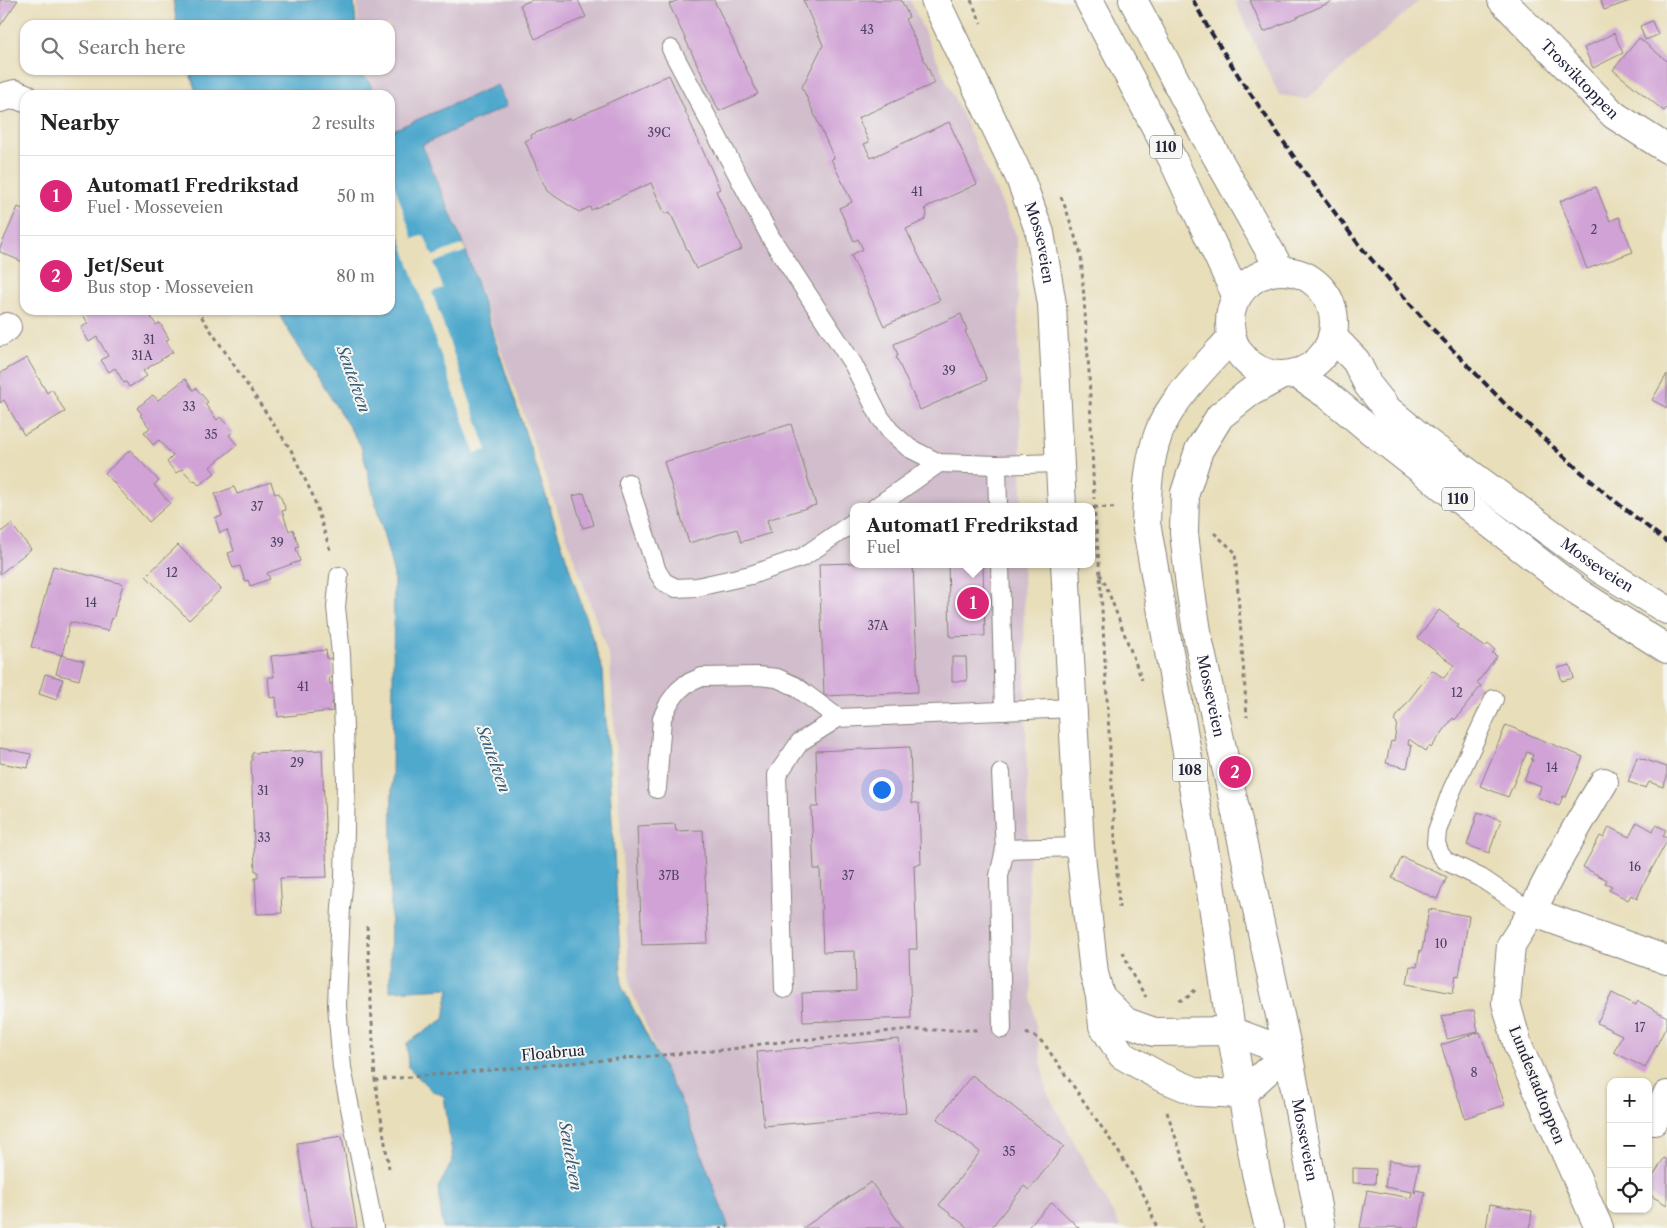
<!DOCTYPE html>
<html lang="en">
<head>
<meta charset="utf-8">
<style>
  :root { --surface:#fff; --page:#f2f2f2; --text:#222; --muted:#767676; --line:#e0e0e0; --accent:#db2777 }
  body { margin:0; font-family:"Libre Caslon Text",serif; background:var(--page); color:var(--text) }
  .controls { position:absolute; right:15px; bottom:15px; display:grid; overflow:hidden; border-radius:10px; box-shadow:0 1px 4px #0004 }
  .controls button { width:45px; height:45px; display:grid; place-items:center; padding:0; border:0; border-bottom:1px solid var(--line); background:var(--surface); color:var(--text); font:25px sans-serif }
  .you { position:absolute; left:881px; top:789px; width:18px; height:18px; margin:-12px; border:4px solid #fff; border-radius:50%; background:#1a73e8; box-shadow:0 0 0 8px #1a73e833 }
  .badge { display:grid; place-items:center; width:32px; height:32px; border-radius:50%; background:var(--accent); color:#fff; font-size:16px; font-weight:700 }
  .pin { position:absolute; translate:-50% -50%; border:2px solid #fff; box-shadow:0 1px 5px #0006 }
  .popup { position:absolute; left:850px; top:503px; width:245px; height:65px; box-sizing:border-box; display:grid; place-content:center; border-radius:10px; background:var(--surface); filter:drop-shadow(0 1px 4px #0005); font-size:16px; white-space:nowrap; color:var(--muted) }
  .popup b { font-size:19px; color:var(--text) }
  .popup::after { content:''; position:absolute; left:50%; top:100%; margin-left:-10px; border:10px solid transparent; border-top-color:var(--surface) }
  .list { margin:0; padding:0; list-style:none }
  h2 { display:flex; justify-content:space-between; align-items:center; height:65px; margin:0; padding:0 20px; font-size:21px }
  h2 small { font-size:16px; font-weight:400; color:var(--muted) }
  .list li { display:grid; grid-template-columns:32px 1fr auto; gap:15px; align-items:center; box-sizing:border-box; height:80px; padding:0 20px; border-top:1px solid var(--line) }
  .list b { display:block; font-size:19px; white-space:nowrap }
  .list p { margin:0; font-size:16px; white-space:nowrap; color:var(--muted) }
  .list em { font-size:16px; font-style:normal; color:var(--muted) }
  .icon { flex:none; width:28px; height:28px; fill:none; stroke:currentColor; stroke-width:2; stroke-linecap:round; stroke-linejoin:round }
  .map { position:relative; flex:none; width:1667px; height:1228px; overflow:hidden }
  .search { position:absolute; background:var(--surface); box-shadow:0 1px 4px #0004; left:20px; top:20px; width:375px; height:55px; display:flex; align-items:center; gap:12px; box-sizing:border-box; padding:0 18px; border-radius:15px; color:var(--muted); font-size:19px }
  .panel { position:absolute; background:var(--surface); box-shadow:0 1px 4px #0004; left:20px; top:90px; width:375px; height:225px; border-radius:15px }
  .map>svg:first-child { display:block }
</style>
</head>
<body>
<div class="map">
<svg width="1667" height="1228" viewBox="0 0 1667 1228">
  <rect width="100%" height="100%" fill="#f6f6f2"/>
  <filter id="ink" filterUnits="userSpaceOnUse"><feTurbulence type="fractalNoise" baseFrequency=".02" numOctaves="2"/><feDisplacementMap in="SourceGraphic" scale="10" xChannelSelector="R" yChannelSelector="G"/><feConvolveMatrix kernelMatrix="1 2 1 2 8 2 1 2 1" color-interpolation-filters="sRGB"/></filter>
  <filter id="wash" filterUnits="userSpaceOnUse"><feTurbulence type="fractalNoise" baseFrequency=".0096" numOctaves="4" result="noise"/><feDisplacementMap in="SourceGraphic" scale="20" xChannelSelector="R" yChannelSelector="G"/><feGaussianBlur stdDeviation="1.12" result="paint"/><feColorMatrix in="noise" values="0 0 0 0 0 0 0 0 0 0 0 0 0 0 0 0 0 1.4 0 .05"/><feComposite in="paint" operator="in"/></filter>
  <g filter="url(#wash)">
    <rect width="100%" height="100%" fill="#e8deba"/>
    <g fill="#d1bdcc">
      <polygon points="357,0 910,0 1017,237 1022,507 854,507 854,564 1023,564 1031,997 1046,1090 1121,1228 729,1228 630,986 610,660 466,251 422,144 507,106 497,85 391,131 390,95 375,95 369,82 361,74 360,70 390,70 390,25 358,25"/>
      <polygon points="1234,0 1420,0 1307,99 1279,95"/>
    </g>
    <g fill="#50a9cd" stroke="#396684">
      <polygon points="173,0 354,0 356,25 177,25"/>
      <polygon points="189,70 360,70 361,74 369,82 375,95 197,95"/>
      <polygon points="497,85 507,106 422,145 466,251 603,671 622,987 684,1108 729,1228 443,1228 438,1188 453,1160 444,1096 431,1090 408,1067 407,1043 444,1019 449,988 390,991 394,575 361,446 282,320 278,310 390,310 390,130 391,131"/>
    </g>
    <polygon fill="#e8deba" points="393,181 413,239 424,235 433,256 463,244 466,251 434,263 443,288 432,292 487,450 475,453 390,209 390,182"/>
    <g id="blocks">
      <g fill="#d0a2d5">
        <polygon points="0,0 18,0 0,26"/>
        <polygon points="532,0 578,0 586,17 535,39 520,5"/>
        <polygon points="679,0 714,0 758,94 719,111 669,4"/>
        <polygon points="803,0 901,0 909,17 905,19 935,83 858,118 869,142 864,144 871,158 949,122 977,184 925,208 927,214 925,220 906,229 940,300 884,326 851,255 863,249 858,239 854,241 839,208 852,202 831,159 834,158 802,87 823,45"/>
        <polygon points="1250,0 1335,0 1264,32"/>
        <polygon points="1601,0 1633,0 1604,10"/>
        <polygon points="1652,21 1658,35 1645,40 1640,26"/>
        <polygon points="1614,33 1623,53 1593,68 1584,48"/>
        <polygon points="1639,38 1667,61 1667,108 1664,111 1613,70"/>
        <polygon points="669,75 720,189 716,191 742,249 696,269 670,212 665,214 651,183 591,210 590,207 579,212 547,191 525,141 532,138 531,135 570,118 571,120"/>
        <polygon points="1596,187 1610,221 1619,217 1633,252 1587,269 1560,201"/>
        <polygon points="18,207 25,210 25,263 0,252 0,248"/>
        <polygon points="80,310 147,310 156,325 160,323 169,339 166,341 173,352 143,371 147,376 129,387 126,382 124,383 115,368 109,372 101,360 108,356 97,337 89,342 81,328 88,323"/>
        <polygon points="961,314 967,330 965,331 987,380 920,410 896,357 898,356 894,344"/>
        <polygon points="27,358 47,393 52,389 65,412 24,435 4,400 0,403 0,373"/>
        <polygon points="1667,374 1667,408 1652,400"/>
        <polygon points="185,379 193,390 196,388 208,402 205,404 217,420 220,417 233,432 229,435 237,445 210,467 215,473 199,485 194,480 193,481 182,469 176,473 167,462 173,456 159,440 153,445 144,432 150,428 140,415 142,414 137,408 153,395 158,400"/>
        <polygon points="791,424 816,505 767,520 771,533 741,542 737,529 689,543 664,462"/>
        <polygon points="130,450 159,481 154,485 170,503 149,522 105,473"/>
        <polygon points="271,482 275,494 279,493 286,510 282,511 289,531 293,529 299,547 296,548 300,561 267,573 270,579 250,586 248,580 245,581 240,566 233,568 228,553 234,551 231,541 227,530 220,533 215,518 222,516 215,494 234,487 237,494"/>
        <polygon points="584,493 594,525 583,528 573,496"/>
        <polygon points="11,524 31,549 0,574 0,533"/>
        <polygon points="178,545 221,589 189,620 146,576"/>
        <polygon points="854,563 854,564 913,564 918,692 824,696 819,564"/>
        <polygon points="948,564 983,564 985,636 950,637"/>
        <polygon points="53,566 123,584 113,619 112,618 108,631 70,622 62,655 31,647"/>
        <polygon points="1439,610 1459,625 1457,627 1485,647 1488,644 1495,650 1492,653 1497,656 1477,683 1481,686 1455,720 1453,718 1431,748 1429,746 1426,751 1409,739 1408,745 1412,746 1407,768 1386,763 1391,741 1394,742 1397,723 1394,720 1432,670 1444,678 1454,665 1418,638"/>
        <polygon points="326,650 327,659 332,658 334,677 329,678 330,684 335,683 337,702 332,702 333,711 278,717 276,697 270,698 268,677 274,677 271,656"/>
        <polygon points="61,655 84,661 79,680 56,674"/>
        <polygon points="952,657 966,657 967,681 952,681"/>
        <polygon points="1570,665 1574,678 1562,681 1558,668"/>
        <polygon points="45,674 63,679 57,700 39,694"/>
        <polygon points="1506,725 1583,757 1566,797 1563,796 1559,806 1537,797 1541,787 1524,780 1533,760 1531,759 1533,755 1527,752 1508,797 1480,786"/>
        <polygon points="910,747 912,803 919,803 921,864 914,865 917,949 909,949 911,1018 803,1022 802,993 856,991 855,951 823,952 820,869 814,869 811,807 818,807 816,751"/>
        <polygon points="0,748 31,754 28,768 0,763"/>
        <polygon points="322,750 327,877 280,878 282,913 257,914 255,878 258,878 258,871 255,871 251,761 252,761 252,753"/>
        <polygon points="1637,757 1667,767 1667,777 1663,787 1649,782 1646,788 1628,782"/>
        <polygon points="1478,812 1501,820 1489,853 1467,845"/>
        <polygon points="1637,822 1653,831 1656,825 1666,830 1663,836 1667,838 1667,841 1643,885 1637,899 1631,895 1628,900 1609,890 1612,886 1605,883 1607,880 1583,867 1600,836 1604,838 1609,827 1629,837"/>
        <polygon points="675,824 676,831 703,830 708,943 642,945 637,826"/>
        <polygon points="1402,857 1447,877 1437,899 1392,878"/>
        <polygon points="1429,909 1469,916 1459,976 1456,975 1453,993 1407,984 1410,966 1417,967 1420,950 1422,950"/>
        <polygon points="1612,993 1636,1005 1638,1001 1667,1017 1667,1025 1645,1068 1614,1052 1622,1035 1597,1023"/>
        <polygon points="1474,1010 1478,1032 1447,1039 1442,1016"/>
        <polygon points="1480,1032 1505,1105 1465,1118 1441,1045"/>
        <polygon points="899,1039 906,1113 764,1126 757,1052"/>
        <polygon points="972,1075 1064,1146 1029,1190 1024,1186 991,1228 968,1228 939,1205 980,1152 937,1119"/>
        <polygon points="342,1136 357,1228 311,1228 297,1143"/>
        <polygon points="1664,1158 1667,1160 1667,1205 1648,1194 1648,1185"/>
        <polygon points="1389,1160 1419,1165 1414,1192 1415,1193 1416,1190 1425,1192 1419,1228 1388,1227 1388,1228 1360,1228 1367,1190 1411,1198 1412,1192 1385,1187"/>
        <polygon points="1353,1168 1376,1169 1375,1184 1353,1183"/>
        <polygon points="871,1182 903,1228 803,1228"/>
        <polygon points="1052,1202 1079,1228 1027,1228"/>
        <polygon points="1490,1204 1532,1211 1530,1228 1486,1228"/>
      </g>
    </g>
  </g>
  <g filter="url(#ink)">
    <use href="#blocks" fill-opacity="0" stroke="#85807a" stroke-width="1"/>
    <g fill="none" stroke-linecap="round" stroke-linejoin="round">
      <defs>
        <g id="service">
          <polyline points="671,49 771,238 853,364 880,417 890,431 909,448 939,463 997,465 1058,463"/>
          <polyline points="997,465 998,507"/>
          <polyline points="628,483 657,571 664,582 676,588 697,587 751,575 803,557 854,522"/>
          <polyline points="876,507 939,463"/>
          <polyline points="1000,564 1004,711"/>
          <polyline points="339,576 336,607 341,654 346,780 344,878 341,907 337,1005 342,1068 374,1228"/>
          <polyline points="1494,699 1451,792 1437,831 1436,843 1440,854 1446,861 1481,878 1532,912"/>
          <polyline points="1001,773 1005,849"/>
          <polyline points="657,789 662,718 669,703 678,691 686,684 702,677 758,676 777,678 795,686 838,718"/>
          <polyline points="784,989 777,775 800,742 838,718 1072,708"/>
          <polyline points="1002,1029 999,876 1005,849 1080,847"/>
        </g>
        <g id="minor">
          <path id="s1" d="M935,0L1020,178L1040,233L1052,304L1062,507"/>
          <path id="s2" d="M1502,0L1614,115L1667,149"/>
          <polyline points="0,98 15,94 25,98"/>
          <polyline points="0,332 7,327"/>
          <polyline points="1065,564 1080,847 1094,973 1100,996 1103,1026 1122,1055 1161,1077 1197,1092 1242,1094 1288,1052 1231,1031 1154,1032 1126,1022 1100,996"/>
          <path d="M1532,912C1553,866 1578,824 1604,782"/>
          <polyline points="1654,1121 1667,1095"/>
          <polyline points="1599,1228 1518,1046 1506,1003 1511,945 1532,912 1667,960"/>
        </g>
        <g id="primary">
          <path d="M1232,337C1208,364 1172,398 1159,432C1148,461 1147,492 1146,523L1208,870L1231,1031L1256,1173L1269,1228"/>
          <path id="s3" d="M1282,375L1249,393L1220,416L1199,450L1185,493L1184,533L1190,586L1198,638L1288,1052L1321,1228"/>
        </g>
        <g id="trunk">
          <polyline points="1089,0 1173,160 1237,297"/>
          <polyline points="1133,0 1200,127 1281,271"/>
          <circle cx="1282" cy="323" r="52"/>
          <path id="s4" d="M1332,336L1356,361L1368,385L1387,409L1428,443L1600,569L1667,610"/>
          <polyline points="1295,373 1329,396 1370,430 1579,593 1667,649"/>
        </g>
      </defs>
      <use href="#service" stroke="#85807a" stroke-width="20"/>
      <use href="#minor" stroke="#85807a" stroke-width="30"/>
      <use href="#primary" stroke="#85807a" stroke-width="30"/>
      <use href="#trunk" stroke="#85807a" stroke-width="30"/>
      <g stroke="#85807a" stroke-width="3" stroke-dasharray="4 4" stroke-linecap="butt">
        <polyline points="971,0 981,23"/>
        <polyline points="1061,197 1066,209 1081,255 1089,372 1094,499"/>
        <polyline points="197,310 291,450 313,496 331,553"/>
        <polyline points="1094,506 1100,574 1119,908"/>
        <polyline points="1094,507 1118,508"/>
        <polyline points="1214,533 1235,552 1247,717"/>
        <polyline points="1100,574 1105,583 1142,680"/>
        <polyline points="367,926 375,1080 389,1168"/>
        <polyline points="1123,952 1133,976 1146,997"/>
        <polyline points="1179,1001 1188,997 1196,989"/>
        <polyline points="1026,1033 1038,1038 1045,1045 1118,1151 1145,1197 1157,1228"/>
        <polyline points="375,1080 732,1049 761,1044 902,1030 977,1030"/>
        <polyline points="1167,1112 1193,1189 1203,1228"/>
        <polyline points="719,1228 728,1226"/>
      </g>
      <use href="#service" stroke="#fff" stroke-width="18"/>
      <use href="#minor" stroke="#fff" stroke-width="28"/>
      <use href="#primary" stroke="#fff" stroke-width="28"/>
      <use href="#trunk" stroke="#fff" stroke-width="28"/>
      <polyline stroke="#22223b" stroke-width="4" stroke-dasharray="8 4" stroke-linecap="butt" points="1193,0 1207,26 1243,83 1303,170 1359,245 1425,321 1505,404 1606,494 1667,542"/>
    </g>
  </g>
  <g text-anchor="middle" stroke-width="4" stroke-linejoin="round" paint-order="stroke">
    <g font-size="12" fill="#4e4262">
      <text x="867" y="34">43</text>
      <text x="659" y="137">39C</text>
      <text x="917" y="196">41</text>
      <text x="1594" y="234">2</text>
      <text x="149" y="344">31</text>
      <text x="142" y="360">31A</text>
      <text x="949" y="375">39</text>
      <text x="189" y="411">33</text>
      <text x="211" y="439">35</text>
      <text x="257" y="511">37</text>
      <text x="277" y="547">39</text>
      <text x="172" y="577">12</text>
      <text x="91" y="607">14</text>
      <text x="878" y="630">37A</text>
      <text x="303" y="691">41</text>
      <text x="1457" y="697">12</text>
      <text x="297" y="767">29</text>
      <text x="1552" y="772">14</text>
      <text x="263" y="795">31</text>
      <text x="264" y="842">33</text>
      <text x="1635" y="871">16</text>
      <text x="669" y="880">37B</text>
      <text x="848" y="880">37</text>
      <text x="1441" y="948">10</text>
      <text x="1640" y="1032">17</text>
      <text x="1474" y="1077">8</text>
      <text x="1009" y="1156">35</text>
    </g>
    <g fill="#f6f6f2" stroke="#626272" stroke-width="1">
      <rect x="1150" y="135.5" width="32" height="23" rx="4"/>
      <rect x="1442" y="487.5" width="32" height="23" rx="4"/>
      <rect x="1172.5" y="758.5" width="35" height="23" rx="4"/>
    </g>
    <g font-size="14" font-weight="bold" fill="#22223b">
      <text x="1166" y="152">110</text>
      <text x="1458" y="504">110</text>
      <text x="1190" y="775">108</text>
    </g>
    <g font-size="15" fill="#22223b" stroke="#f6f6f2">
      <text dy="5" stroke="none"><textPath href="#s2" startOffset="111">Trosviktoppen</textPath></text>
      <text dy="5" stroke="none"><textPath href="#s1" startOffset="265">Mosseveien</textPath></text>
      <text dy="5" stroke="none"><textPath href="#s4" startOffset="354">Mosseveien</textPath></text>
      <text dy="5" stroke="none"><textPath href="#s3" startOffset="365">Mosseveien</textPath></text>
      <text transform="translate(553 1053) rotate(-5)" y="5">Floabrua</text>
      <text transform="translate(1537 1085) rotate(68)" y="5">Lundestadtoppen</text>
      <text dy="5" stroke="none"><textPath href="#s3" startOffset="819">Mosseveien</textPath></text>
    </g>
    <g font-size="16" font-style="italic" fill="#345875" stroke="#f6f6f2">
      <text transform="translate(354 379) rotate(70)" y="6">Seutelven</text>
      <text transform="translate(494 759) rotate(70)" y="6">Seutelven</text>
      <text transform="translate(571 1156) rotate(80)" y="6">Seutelven</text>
    </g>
  </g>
</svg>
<div class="controls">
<button>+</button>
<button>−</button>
<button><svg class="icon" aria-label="locate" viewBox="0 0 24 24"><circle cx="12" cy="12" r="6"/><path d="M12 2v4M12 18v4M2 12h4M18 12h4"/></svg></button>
</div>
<div class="you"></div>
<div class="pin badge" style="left:973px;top:603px">1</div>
<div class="popup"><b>Automat1 Fredrikstad</b>Fuel</div>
<div class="pin badge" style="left:1235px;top:772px">2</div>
<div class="search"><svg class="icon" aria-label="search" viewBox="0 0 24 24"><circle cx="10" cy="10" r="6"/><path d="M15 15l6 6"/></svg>Search here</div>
<section class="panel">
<h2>Nearby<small>2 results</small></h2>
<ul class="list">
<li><span class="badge">1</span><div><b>Automat1 Fredrikstad</b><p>Fuel · Mosseveien</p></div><em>50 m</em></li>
<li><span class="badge">2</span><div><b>Jet/Seut</b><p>Bus stop · Mosseveien</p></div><em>80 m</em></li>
</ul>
</section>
</div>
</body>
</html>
